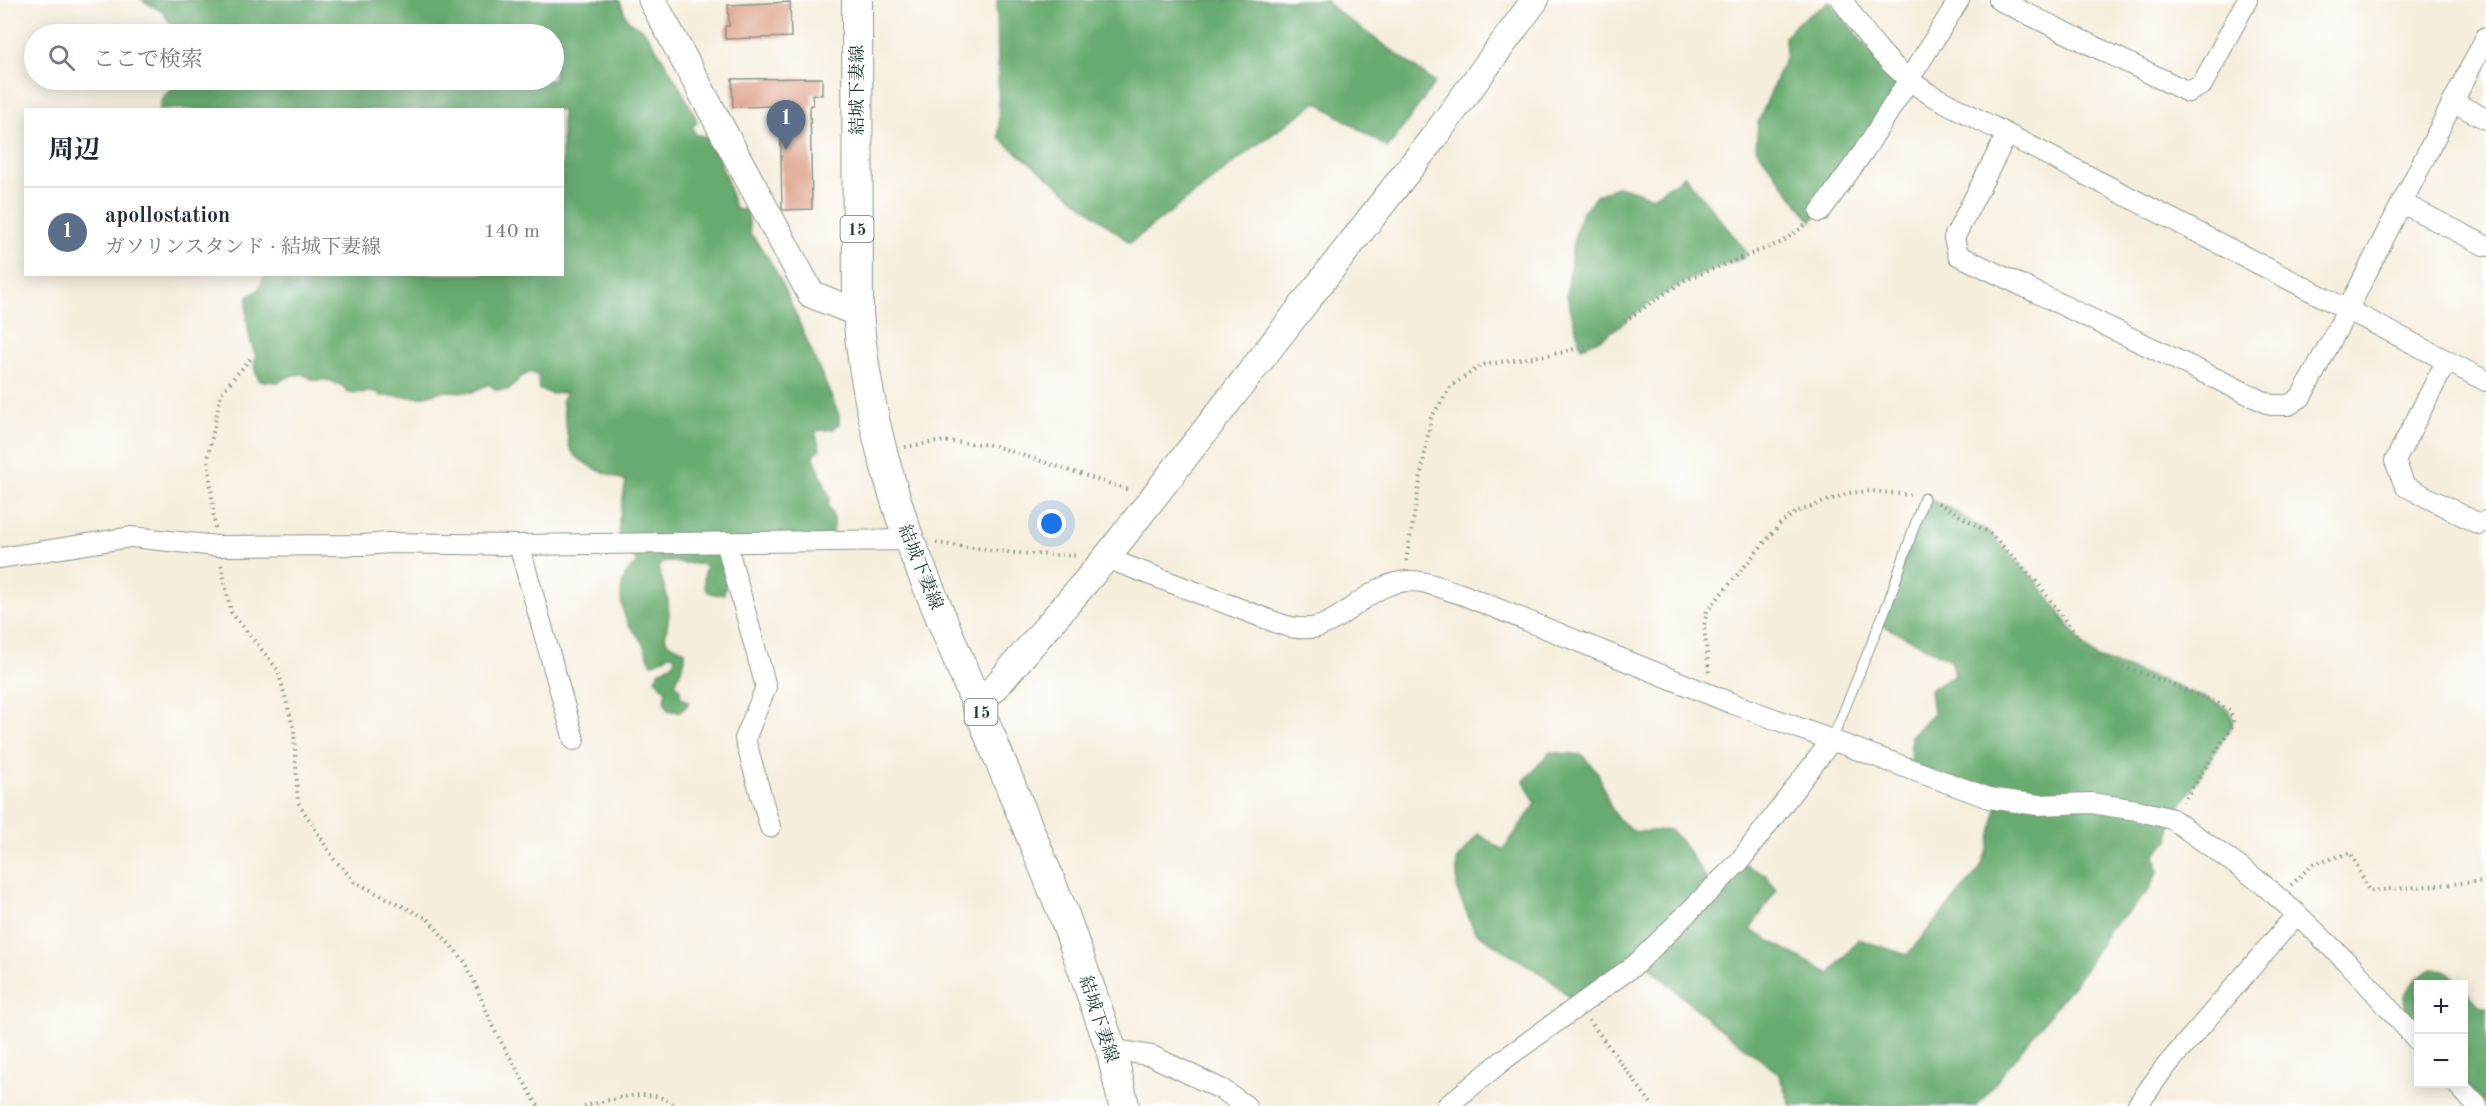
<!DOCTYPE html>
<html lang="ja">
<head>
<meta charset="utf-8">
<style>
  :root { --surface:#fff; --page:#f6f6f7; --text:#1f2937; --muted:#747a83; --line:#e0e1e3; --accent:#1f6fb2 }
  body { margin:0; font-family:"Old Standard TT","Noto Serif JP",serif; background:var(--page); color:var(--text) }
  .controls { position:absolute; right:18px; bottom:18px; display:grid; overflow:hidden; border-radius:0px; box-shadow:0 3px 15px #0003 }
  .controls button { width:54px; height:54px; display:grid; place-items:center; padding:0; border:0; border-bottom:2px solid var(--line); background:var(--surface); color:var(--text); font:30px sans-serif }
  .you { position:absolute; left:1052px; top:524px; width:21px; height:21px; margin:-15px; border:4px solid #fff; border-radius:50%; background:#1a73e8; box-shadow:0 0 0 9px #1a73e833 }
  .badge { display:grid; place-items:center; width:39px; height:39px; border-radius:50%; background:var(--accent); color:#fff; font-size:20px; font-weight:700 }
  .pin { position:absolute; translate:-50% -50px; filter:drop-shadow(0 2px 3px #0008) }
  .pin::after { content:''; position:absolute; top:32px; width:21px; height:18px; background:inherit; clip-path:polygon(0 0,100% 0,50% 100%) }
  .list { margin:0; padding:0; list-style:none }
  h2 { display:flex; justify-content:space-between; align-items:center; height:78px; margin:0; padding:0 24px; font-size:26px }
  h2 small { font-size:20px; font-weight:400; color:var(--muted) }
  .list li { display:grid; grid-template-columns:39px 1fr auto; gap:18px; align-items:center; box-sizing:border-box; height:90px; padding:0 24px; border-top:2px solid var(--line) }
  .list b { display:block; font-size:22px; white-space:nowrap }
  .list p { margin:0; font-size:20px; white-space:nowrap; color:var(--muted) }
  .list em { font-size:20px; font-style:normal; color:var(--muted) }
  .icon { flex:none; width:33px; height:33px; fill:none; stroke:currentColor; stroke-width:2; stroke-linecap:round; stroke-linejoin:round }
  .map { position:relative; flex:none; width:2486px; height:1106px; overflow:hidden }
  .search { position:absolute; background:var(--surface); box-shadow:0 3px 15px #0003; left:24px; top:24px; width:540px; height:66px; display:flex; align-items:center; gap:15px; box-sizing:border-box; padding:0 21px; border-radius:33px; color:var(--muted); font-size:22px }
  .panel { position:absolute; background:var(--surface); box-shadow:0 3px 15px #0003; left:24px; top:108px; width:540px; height:168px; border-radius:0px }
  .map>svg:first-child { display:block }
</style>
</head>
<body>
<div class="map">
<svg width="2486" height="1106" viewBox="0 0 2486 1106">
  <rect width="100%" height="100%" fill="#fff"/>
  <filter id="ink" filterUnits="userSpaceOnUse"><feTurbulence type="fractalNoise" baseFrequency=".0167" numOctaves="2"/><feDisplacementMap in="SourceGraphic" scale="12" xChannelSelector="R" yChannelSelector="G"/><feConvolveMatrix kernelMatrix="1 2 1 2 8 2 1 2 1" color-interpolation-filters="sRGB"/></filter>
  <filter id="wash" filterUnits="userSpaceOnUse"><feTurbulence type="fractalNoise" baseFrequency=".008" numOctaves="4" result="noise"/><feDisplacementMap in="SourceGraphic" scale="24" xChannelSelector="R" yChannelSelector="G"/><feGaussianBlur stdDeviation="1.35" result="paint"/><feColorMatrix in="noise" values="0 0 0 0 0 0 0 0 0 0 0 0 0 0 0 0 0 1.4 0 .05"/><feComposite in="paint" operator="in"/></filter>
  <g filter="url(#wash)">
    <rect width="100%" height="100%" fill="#f5eedc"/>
    <g fill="#68ab6f" stroke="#447452" stroke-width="1.5">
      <path d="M142,0H619C623,6 624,15 629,21C633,25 640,26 644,31C653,41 697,114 697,123L692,127L696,135L706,136C714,147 720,161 725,174C730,186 730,198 736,210L744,209L748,215L750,233L769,259L783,285L839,415V424L833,429L815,431L820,449L813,455L830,498L828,505C834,517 838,525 829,537L742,548L724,561L727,576L724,594C700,597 703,583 706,565L664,561L658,567L668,599L669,615L665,638L668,643L685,651V659L675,684L680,688V696L689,702C684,712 678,713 668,710L664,700L666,691L655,679L659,672L674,663L675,656L669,655L652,664C648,657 646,650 642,642C639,635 631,630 628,623C618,604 617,575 638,563L629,553L620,549L619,521L626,481L593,468L575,456L569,446L562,400L566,392L552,394L539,389L538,376L530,372L521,377L508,390H496L489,384L472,392L443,391L421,397L380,396L378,392L348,393L343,386L328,380H314L303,374L293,375L278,382L260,381C254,372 253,366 256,356C248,339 245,316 248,297L259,289L265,275L562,274V110L159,109L162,98L179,82L178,80H554V34H172L174,29L163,12Z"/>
      <path d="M997,0H1327V3C1362,31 1400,54 1435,83L1388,148L1317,102L1252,149L1130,243L999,138Z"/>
      <polygon points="1830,2 1882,66 1901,83 1820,212 1811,221 1756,148 1758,123 1786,55 1785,37 1798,22"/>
      <path d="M1685,176L1745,250L1744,258C1709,270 1682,281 1651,302C1629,317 1607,340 1581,347L1567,296L1573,244L1581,214L1597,195L1619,186L1639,192L1651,198Z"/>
      <polygon points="1924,498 1946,506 1991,534 2036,581 2085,647 2097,658 2156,678 2219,704 2229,710 2233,720 2232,726 2172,819 2169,840 2155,854 2158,871 2148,891 2131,910 2109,929 2084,971 1977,1106 1791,1106 1778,1073 1710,1021 1641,960 1580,1006 1548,978 1475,932 1457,890 1457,861 1478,834 1503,850 1536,804 1524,781 1550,752 1582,755 1598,773 1610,806 1619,820 1636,832 1670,830 1683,843 1712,888 1739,862 1766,875 1776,890 1750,930 1830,974 1859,939 1907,955 1980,869 1988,848 1998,800 1910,768 1911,736 1933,714 1930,690 1955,675 1951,660 1880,624"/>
      <path d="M2432,969L2445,970L2460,984H2418V1041C2408,1030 2404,1010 2404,995L2416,979Z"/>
      <polygon points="2464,989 2480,1006 2486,1008 2486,1106 2464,1084"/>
    </g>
    <g id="blocks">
      <g fill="#db9a80">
        <polygon points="790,2 791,37 725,39 725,26 729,26 728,5"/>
        <polygon points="822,78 822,95 812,94 813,105 810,105 812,209 782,210 780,106 733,107 732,79"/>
      </g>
    </g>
  </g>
  <g filter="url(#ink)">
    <use href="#blocks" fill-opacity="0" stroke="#8a9688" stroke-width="1.5"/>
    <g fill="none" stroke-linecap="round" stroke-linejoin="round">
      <defs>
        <polyline id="lane" points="1832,740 1888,603 1924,498"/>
        <g id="street">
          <path d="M1842,0C1868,38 1891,71 1931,95L2486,381"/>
          <polyline points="1999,0 2188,92 2202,85 2247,0"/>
          <polyline points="2453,102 2486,119"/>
          <polyline points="2006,136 1954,238 1958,255 2271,405 2289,405 2301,397 2347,311 2486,37"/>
          <polyline points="2402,203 2486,246"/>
          <polyline points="1820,212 1864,151 1959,0"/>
          <polyline points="2446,362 2395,461 2405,486 2479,524 2486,521"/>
          <polyline points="726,542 766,687 745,739 770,827"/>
          <polyline points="519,545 574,740"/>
          <polyline points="0,558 131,537 217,546 364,545 388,543 519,545 909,540"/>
          <path d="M1106,558L1280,624C1292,628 1304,630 1317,627C1349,618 1373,580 1412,581C1428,581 1446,590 1461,594L1731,703L1989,798L2038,805L2091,803L2137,810L2172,819L2259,881L2297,914L2353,968L2418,1041"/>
          <polyline points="1111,1049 1152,1056 1223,1090 1246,1106"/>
          <polyline points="2457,1084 2477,1106"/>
          <polyline points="1447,1106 1506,1058 1635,965 1739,862 1832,740"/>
          <polyline points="2137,1106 2162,1071 2297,914"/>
        </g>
        <g id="secondary">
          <polyline points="652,0 811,294 858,313"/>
          <polyline points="975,698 993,690 1106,558 1434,137 1535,0"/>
        </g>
        <path id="primary" d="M857,0L858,313C864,392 883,465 909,540L1064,915L1111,1049L1124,1106"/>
      </defs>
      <use href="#lane" stroke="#8a9688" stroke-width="11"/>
      <use href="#street" stroke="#8a9688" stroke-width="22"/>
      <use href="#secondary" stroke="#8a9688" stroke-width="29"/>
      <use href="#primary" stroke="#8a9688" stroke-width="32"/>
      <g stroke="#8a9688" stroke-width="4" stroke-dasharray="1.5 4.5" stroke-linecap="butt">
        <polyline points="905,447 943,441 992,445 1129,490"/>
        <polyline points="1938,503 1991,534 2036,581 2085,647 2097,658 2156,678 2219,704 2229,710 2233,720 2232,726 2183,802"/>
        <polyline points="215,528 208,457 221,393 251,358"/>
        <polyline points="936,543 1015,553 1078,556"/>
        <polyline points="1406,561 1431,418 1451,386 1482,365 1560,353 1589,345 1685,280 1782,242 1807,224"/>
        <polyline points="221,565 231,612 278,670 294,730 298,802 334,859 355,882 428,919 466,963 496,1033 538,1106"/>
        <polyline points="1709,672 1704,626 1707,611 1779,525 1796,512 1849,493 1871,491 1910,495"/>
        <polyline points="2291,885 2313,864 2351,853 2369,891 2486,881"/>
        <polyline points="1589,1020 1653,1106"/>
        <path d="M584,1106C610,1101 653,1084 674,1106"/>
      </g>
      <use href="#lane" stroke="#fff" stroke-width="9"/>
      <use href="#street" stroke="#fff" stroke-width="20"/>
      <use href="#secondary" stroke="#fff" stroke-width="27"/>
      <use href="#primary" stroke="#fff" stroke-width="30"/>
    </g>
  </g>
  <g text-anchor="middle" stroke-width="6" stroke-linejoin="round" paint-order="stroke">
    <g fill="#fff" stroke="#627771" stroke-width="1.5">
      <rect x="840.5" y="216" width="33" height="26" rx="4.5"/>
      <rect x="964.5" y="699" width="33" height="26" rx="4.5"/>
    </g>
    <g font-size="16" font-weight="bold" fill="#1f3d34">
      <text x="857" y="235">15</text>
      <text x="981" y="718">15</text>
    </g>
    <g font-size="18" fill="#1f3d34" stroke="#fff">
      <text transform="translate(857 90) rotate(-90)" y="6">結城下妻線</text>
      <text transform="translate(921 567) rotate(68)" y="6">結城下妻線</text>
      <text transform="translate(1099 1019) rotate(72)" y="6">結城下妻線</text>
    </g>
  </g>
</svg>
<div class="controls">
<button>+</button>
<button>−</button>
</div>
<div class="you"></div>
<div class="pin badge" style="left:786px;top:150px;background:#5c6f8a">1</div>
<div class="search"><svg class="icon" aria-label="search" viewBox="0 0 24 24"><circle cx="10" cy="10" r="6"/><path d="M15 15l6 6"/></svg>ここで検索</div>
<section class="panel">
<h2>周辺<small></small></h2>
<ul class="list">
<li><span class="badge" style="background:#5c6f8a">1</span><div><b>apollostation</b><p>ガソリンスタンド · 結城下妻線</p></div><em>140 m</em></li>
</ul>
</section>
</div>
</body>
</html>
